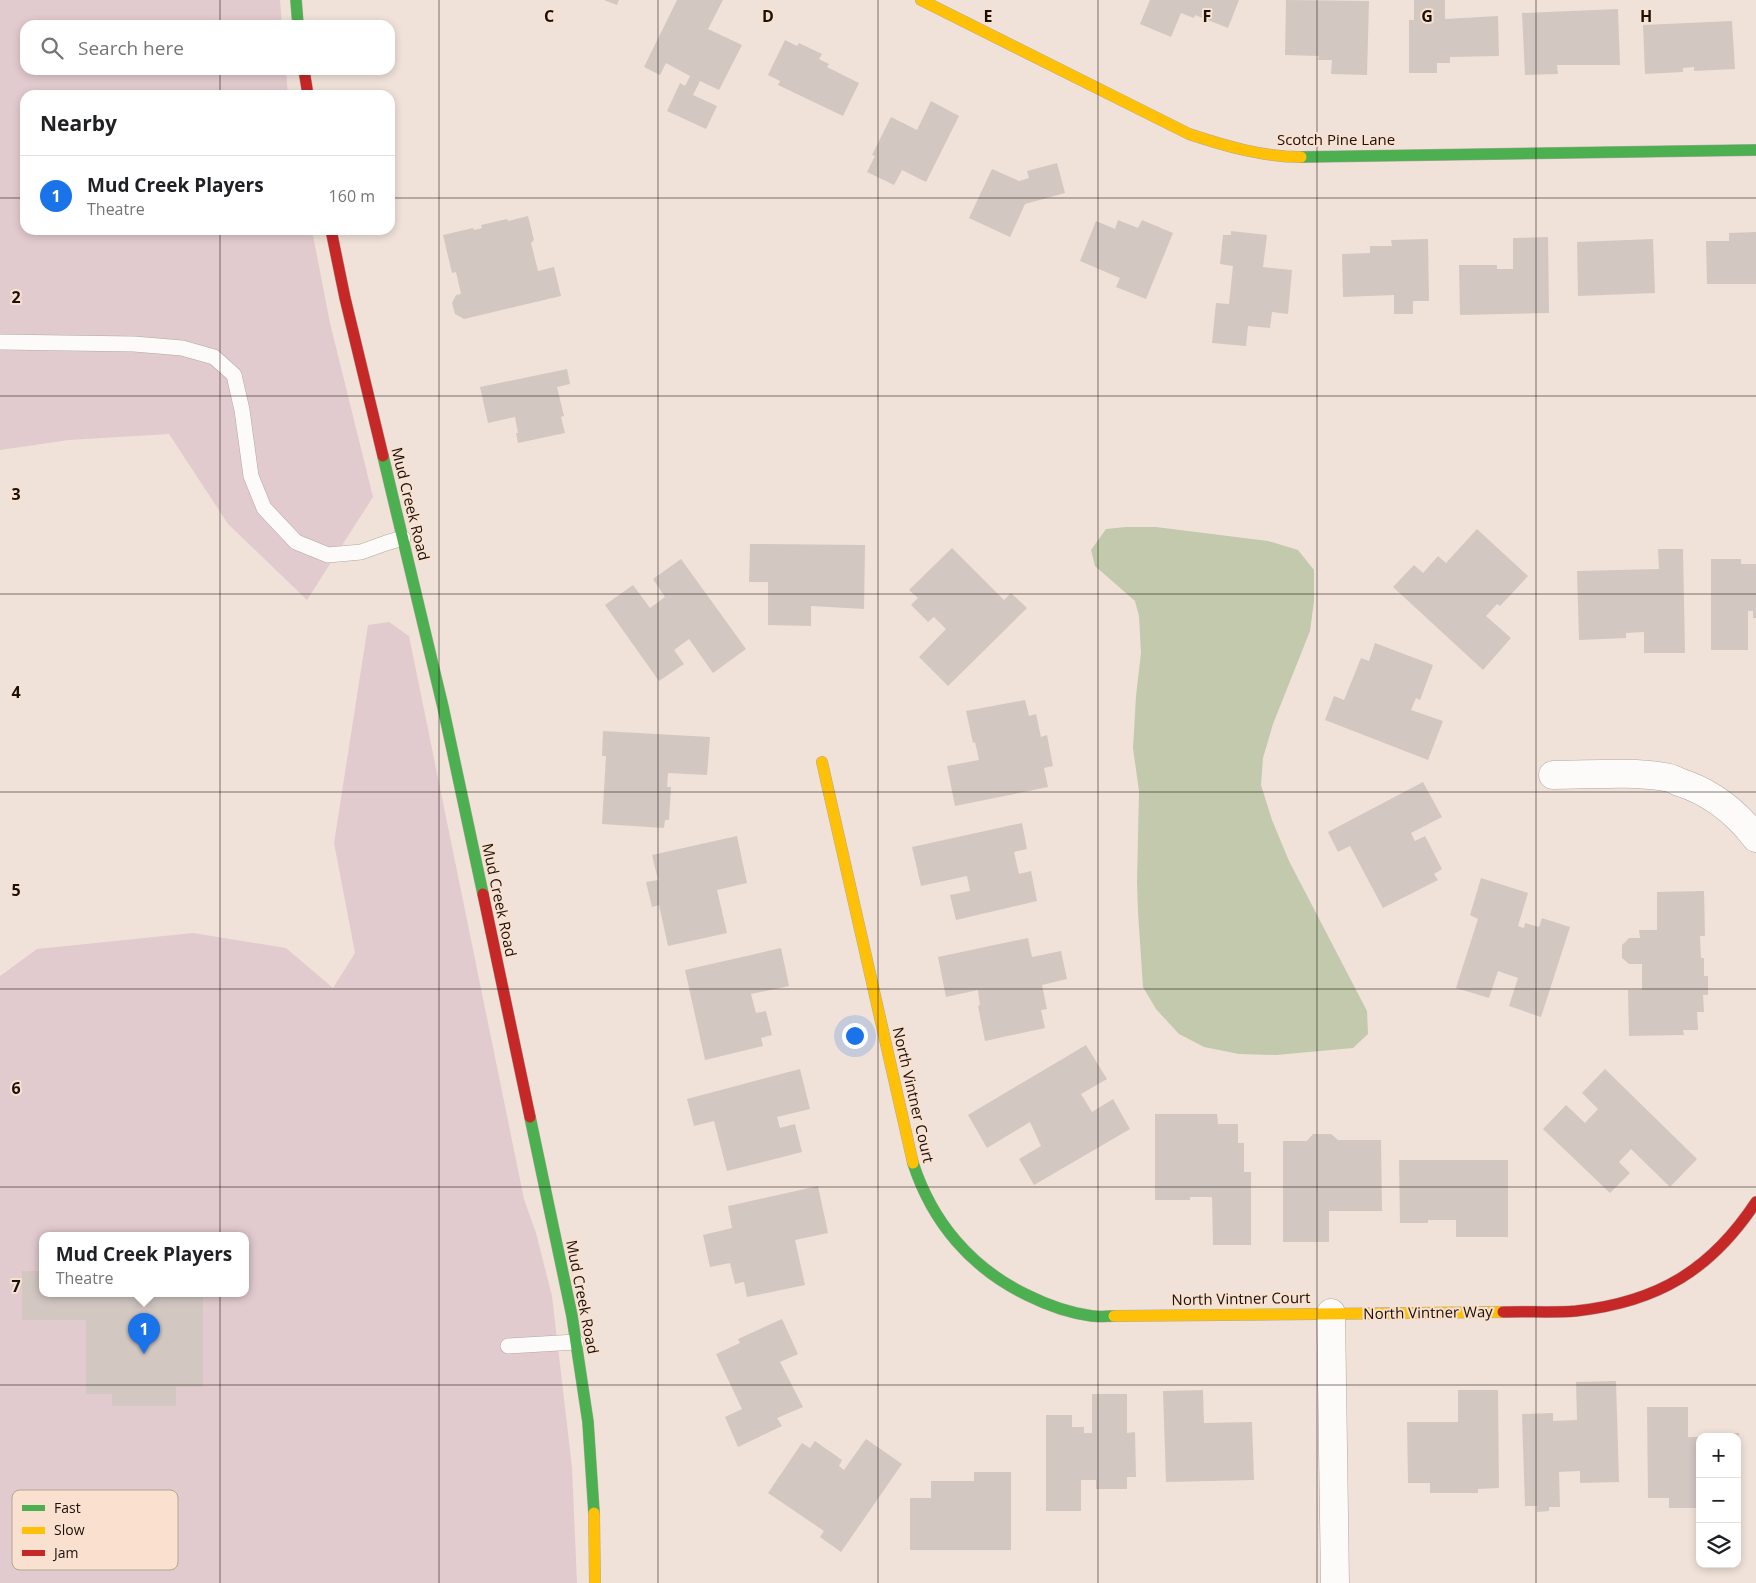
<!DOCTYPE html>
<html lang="en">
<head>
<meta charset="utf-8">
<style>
  :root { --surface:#fff; --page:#f2f2f2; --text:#202124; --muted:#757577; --line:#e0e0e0; --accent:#1a73e8 }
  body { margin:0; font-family:"Open Sans",sans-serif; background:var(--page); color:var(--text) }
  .controls { position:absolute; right:15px; bottom:15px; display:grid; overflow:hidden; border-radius:10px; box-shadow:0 2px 8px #0003 }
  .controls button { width:45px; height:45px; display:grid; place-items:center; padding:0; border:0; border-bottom:1px solid var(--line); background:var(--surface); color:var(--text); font:25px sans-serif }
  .you { position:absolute; left:854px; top:1035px; width:18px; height:18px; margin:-12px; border:4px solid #fff; border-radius:50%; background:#1a73e8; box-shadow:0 0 0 8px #1a73e833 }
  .badge { display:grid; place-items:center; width:32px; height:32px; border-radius:50%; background:var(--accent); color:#fff; font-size:16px; font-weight:700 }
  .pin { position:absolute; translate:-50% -41px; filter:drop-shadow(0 1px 2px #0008) }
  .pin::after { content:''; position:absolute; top:26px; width:18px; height:15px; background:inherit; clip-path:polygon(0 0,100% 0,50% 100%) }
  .popup { position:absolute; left:39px; top:1232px; width:210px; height:65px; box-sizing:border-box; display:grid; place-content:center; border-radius:10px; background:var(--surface); filter:drop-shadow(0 1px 4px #0005); font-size:16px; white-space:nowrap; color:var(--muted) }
  .popup b { font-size:19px; color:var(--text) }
  .popup::after { content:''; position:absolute; left:50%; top:100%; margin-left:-10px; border:10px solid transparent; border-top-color:var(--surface) }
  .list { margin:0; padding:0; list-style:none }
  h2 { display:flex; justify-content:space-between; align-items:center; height:65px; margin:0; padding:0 20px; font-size:21px }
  h2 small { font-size:16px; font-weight:400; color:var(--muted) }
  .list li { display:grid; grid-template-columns:32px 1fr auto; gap:15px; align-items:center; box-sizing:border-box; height:80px; padding:0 20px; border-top:1px solid var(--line) }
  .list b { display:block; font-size:19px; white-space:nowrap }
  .list p { margin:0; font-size:16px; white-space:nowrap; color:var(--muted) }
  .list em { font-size:16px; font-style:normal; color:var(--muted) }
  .icon { flex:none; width:28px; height:28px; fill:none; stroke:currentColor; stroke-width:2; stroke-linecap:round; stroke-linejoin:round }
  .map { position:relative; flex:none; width:1756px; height:1583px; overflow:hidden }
  .search { position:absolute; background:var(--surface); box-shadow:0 2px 8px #0003; left:20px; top:20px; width:375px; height:55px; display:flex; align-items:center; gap:12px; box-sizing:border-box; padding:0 18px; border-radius:15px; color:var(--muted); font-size:19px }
  .panel { position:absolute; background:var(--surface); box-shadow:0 2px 8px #0003; left:20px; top:90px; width:375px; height:145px; border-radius:15px }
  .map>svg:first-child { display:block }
</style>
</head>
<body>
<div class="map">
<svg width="1756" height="1583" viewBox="0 0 1756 1583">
  <rect width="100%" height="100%" fill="#f0e2d9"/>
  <g fill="#e2cbce" fill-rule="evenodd">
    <polygon points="0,0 280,0 282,25 25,25 25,70 286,70 288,95 25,95 25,230 312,230 330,323 373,497 307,600 228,524 169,434 69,440 0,450"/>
    <path d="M389,622L409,636L524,1199L536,1233L552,1296L572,1467L577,1583H0V976L37,949L193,933L286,948L333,988L355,953L334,843L368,625ZM43,1235H245V1293H43Z"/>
  </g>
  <polygon fill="#c2c9ac" points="1126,527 1156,527 1268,541 1298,550 1314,570 1314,601 1310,631 1273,724 1263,758 1261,785 1272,820 1289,861 1367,1011 1368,1034 1353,1048 1276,1055 1239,1054 1204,1047 1179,1034 1156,1009 1143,987 1138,912 1137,882 1139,791 1133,748 1136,696 1141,653 1139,616 1135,601 1095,566 1091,550 1106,529"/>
  <g fill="#d3c7c2">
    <polygon points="604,0 619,0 617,5"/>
    <polygon points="677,0 723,0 708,29 742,45 719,90 700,81 693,95 717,106 706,129 667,111 680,83 685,86 690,76 666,63 660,75 644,67"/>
    <polygon points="1150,0 1239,0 1228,28 1195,15 1194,18 1181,13 1171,37 1140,24"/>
    <polygon points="1286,0 1369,1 1367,75 1331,74 1332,60 1318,60 1319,56 1285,55"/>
    <polygon points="1414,0 1445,0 1445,19 1498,16 1499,56 1450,57 1450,63 1437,63 1437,73 1409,73 1409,20 1414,20"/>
    <polygon points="1618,9 1620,65 1557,65 1558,74 1525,75 1522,13"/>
    <polygon points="1732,21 1735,69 1694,71 1694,67 1683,68 1683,72 1645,74 1643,25"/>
    <polygon points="785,40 797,46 799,43 822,54 819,59 829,64 827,67 859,83 843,116 778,85 780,81 768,75"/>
    <polygon points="931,101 959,116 926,182 902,170 894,185 867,172 875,156 872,155 891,117 917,130"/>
    <polygon points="1057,163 1065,193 1025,204 1010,237 969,218 992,169 1019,181 1029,178 1027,171"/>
    <polygon points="528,216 534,240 531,243 538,271 554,267 561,296 464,319 455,314 452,303 456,295 461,294 456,272 452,273 443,235 473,228 474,230 482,228 481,225 507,219 508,221"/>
    <polygon points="1118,220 1138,228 1142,220 1173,233 1146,299 1116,287 1120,278 1080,261 1096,221 1115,229"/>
    <polygon points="1231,231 1267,235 1263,267 1292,270 1288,314 1272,312 1270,328 1248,326 1246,346 1212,343 1216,303 1229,304 1233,266 1220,264 1223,235 1231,235"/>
    <polygon points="1756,232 1756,284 1707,284 1706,241 1729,241 1729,233"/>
    <polygon points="1548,237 1549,313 1460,315 1459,265 1497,265 1497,269 1513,269 1513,238"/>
    <polygon points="1428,239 1429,301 1413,301 1413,314 1394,314 1394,295 1343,297 1342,254 1370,253 1370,246 1392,246 1391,240"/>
    <polygon points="1653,239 1655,293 1578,296 1577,242"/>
    <polygon points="567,369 570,384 557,387 564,416 561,417 565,433 518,443 516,433 518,433 515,417 488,423 480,387"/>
    <polygon points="1477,529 1528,576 1500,606 1497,604 1486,616 1511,638 1483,670 1393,587 1414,565 1423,573 1438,556 1446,563"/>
    <polygon points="750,544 865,545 864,609 811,606 811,626 768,625 768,582 749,582"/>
    <polygon points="952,548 1004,600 1011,593 1027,608 948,686 919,657 946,629 934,617 928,622 911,605 918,598 909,590"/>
    <polygon points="1658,549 1683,549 1685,653 1644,653 1644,632 1626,633 1626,638 1579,640 1577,571 1659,569"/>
    <polygon points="681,559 746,649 713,673 689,639 674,650 684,664 659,681 605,605 633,585 650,608 665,597 653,579"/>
    <polygon points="1711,559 1741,559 1741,564 1756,564 1756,618 1753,618 1753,611 1748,611 1748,650 1711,650"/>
    <polygon points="1375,643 1433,665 1420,700 1416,698 1411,710 1443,721 1428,760 1325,720 1334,696 1344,700 1361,658 1369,661"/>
    <polygon points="1025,700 1029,716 1036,714 1041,737 1047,735 1053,766 1044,768 1048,787 955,806 947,766 979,760 975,742 973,743 966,711"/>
    <polygon points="603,731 710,737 707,775 668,773 667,787 671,787 669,820 665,820 664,828 602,824 606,756 602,756"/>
    <polygon points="1423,782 1442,817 1411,833 1415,841 1425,836 1442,869 1434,874 1438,880 1383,908 1350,846 1338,852 1328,832"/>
    <polygon points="1022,823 1027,849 1014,852 1019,874 1031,871 1037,901 956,920 950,895 970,891 967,876 921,886 912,847"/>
    <polygon points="737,836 747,883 717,890 727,933 668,946 659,905 652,907 646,882 658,880 652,855"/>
    <polygon points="1481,878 1528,893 1518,926 1524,928 1525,923 1539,927 1542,918 1570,927 1541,1017 1509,1006 1518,978 1498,971 1489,998 1456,988 1478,919 1470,915"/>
    <polygon points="1704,891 1705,936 1700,936 1701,958 1704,958 1704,976 1708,976 1708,995 1703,995 1704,1012 1697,1012 1698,1030 1683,1030 1684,1035 1629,1036 1628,990 1642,990 1642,964 1629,964 1622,958 1622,945 1629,938 1640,938 1639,930 1657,930 1657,892"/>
    <polygon points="1028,938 1032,957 1061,951 1067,979 1042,985 1047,1009 1041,1010 1045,1028 985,1041 978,1006 980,1005 978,990 946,997 938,957"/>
    <polygon points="781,948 789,986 751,994 756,1013 766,1011 772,1035 761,1038 763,1046 705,1060 685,970"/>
    <polygon points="1086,1045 1107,1079 1081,1094 1092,1112 1113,1099 1130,1129 1034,1185 1019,1159 1041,1146 1030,1122 987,1148 968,1115"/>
    <polygon points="800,1069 810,1109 777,1117 780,1128 795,1124 802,1152 727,1171 714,1121 694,1126 687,1099"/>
    <polygon points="1605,1069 1697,1159 1670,1187 1631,1149 1619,1162 1630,1173 1610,1193 1543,1129 1566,1105 1585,1123 1598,1109 1582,1093"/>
    <polygon points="1155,1114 1217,1114 1218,1124 1238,1124 1238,1143 1244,1143 1244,1172 1251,1172 1251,1245 1213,1245 1212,1197 1190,1197 1190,1200 1155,1200"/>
    <polygon points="1313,1134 1331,1134 1338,1140 1381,1140 1382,1211 1329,1211 1329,1242 1283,1242 1283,1141 1307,1141"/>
    <polygon points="1399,1160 1508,1160 1508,1237 1456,1237 1456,1220 1428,1220 1428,1223 1400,1223"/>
    <polygon points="818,1186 828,1233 795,1240 805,1285 747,1297 744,1282 735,1284 730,1263 710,1267 703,1235 732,1228 728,1206"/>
    <polygon points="22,1271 43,1271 43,1293 203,1293 203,1387 176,1387 176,1406 112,1406 112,1394 86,1394 86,1320 22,1320"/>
    <polygon points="782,1319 798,1354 780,1362 803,1407 777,1418 782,1426 738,1447 725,1417 742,1409 716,1354 740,1343 738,1339"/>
    <polygon points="1616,1381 1619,1482 1580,1483 1580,1471 1559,1472 1560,1507 1549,1507 1549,1511 1537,1512 1537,1506 1525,1506 1522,1414 1553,1413 1553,1421 1577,1420 1576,1382"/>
    <polygon points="1203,1390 1204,1423 1252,1422 1254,1480 1166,1482 1163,1391"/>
    <polygon points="1458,1390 1498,1390 1499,1488 1478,1489 1478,1493 1430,1493 1430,1483 1408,1483 1407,1422 1458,1422"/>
    <polygon points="1092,1394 1127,1394 1127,1433 1135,1432 1136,1477 1127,1477 1127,1489 1096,1489 1096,1480 1081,1480 1081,1511 1046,1511 1046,1415 1072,1415 1072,1427 1084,1427 1084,1433 1092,1433"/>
    <polygon points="1647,1407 1688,1407 1688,1437 1700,1437 1699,1508 1669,1508 1669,1498 1648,1498"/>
    <polygon points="1715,1433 1739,1433 1740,1493 1737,1493 1737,1437 1715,1437"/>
    <polygon points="866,1439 902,1464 841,1552 820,1537 824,1531 768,1493 802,1443 810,1448 815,1441 842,1460 839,1466 844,1470"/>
    <polygon points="974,1472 1011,1472 1011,1550 910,1550 910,1498 931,1498 931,1481 974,1481"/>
  </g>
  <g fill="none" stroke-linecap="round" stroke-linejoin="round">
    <defs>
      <g id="lane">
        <polyline points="0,342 134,344 182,348 214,357 234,375 242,410 251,476 264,508 296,542 328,555 361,552 386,543 403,538"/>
        <polyline points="508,1346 576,1342"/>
      </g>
      <g id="street">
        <path d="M1553,775C1590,775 1628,771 1665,777C1669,777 1675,780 1679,782C1711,792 1736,812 1756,838"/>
        <polyline points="1331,1313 1335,1583"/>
      </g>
      <g id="fast">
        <polyline points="296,0 298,25"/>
        <polyline points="1301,157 1756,150"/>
        <polyline points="383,456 443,707 483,894"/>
        <polyline points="530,1117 572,1316 588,1422 594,1513"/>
        <path d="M913,1163C932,1222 971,1268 1027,1295C1047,1305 1069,1313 1092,1316C1099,1317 1107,1316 1114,1316"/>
      </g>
      <g id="slow">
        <path d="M921,0L1189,134C1225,146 1263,157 1301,157"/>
        <polyline points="822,762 913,1163"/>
        <polyline points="1114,1316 1503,1312"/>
        <polyline points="594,1513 595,1583"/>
      </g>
      <g id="jam">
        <polyline points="304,70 308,95"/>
        <polyline points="331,230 345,298 383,456"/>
        <polyline points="483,894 530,1117"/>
        <path d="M1503,1312C1527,1311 1552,1313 1576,1311C1658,1302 1711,1270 1756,1202"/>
      </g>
    </defs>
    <use href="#lane" stroke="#b2a8a0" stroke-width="16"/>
    <use href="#street" stroke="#b2a8a0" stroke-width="29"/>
    <use href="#fast" stroke="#b2a8a0" stroke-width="12"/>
    <use href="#slow" stroke="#b2a8a0" stroke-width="12"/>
    <use href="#jam" stroke="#b2a8a0" stroke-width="12"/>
    <use href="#lane" stroke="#fdfbf9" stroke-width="15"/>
    <use href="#street" stroke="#fdfbf9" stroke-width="28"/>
    <use href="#fast" stroke="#4caf50" stroke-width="11"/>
    <use href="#slow" stroke="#ffc107" stroke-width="11"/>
    <use href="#jam" stroke="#c62828" stroke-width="11"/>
  </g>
  <path fill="none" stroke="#19110b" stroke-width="1" stroke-opacity="0.55" d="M220,0V25M439,0V1583M658,0V1583M878,0V1583M1098,0V1583M1317,0V1583M1536,0V1583M220,70V95M0,198H25M390,198H1756M220,230V1583M0,396H1756M0,594H1756M0,792H1756M0,989H1756M0,1187H1756M0,1385H1756"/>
  <g text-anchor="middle" stroke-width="4" stroke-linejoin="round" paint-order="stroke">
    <g font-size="15" fill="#19110b" stroke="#fae1cf">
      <text x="1336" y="145">Scotch Pine Lane</text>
      <text transform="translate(410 504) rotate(76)" y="5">Mud Creek Road</text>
      <text transform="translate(499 900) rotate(78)" y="5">Mud Creek Road</text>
      <text transform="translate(913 1095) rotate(77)" y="5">North Vintner Court</text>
      <text transform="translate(582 1297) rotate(79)" y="5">Mud Creek Road</text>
      <text transform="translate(1241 1299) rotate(-1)" y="5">North Vintner Court</text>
      <text transform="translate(1428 1313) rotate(-1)" y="5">North Vintner Way</text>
    </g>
  </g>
  <rect x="12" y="1490" width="166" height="80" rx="8" fill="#fae1cf" stroke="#b6a394" stroke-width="1"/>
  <rect x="22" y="1505" width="23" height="6" fill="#4caf50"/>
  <rect x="22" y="1527" width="23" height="7" fill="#ffc107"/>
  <rect x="22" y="1550" width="23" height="6" fill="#c62828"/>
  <g font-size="14" fill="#19110b">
    <text x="54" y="1513">Fast</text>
    <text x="54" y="1535">Slow</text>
    <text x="54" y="1558">Jam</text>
  </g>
  <g font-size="16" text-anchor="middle" font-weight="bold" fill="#19110b" stroke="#fae1cf" stroke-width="4" stroke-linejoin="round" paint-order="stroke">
    <text x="549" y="22">C</text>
    <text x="768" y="22">D</text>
    <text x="988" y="22">E</text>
    <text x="1207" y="22">F</text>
    <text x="1427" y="22">G</text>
    <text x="1646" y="22">H</text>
    <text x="16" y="303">2</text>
    <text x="16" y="500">3</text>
    <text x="16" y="698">4</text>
    <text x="16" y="896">5</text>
    <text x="16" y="1094">6</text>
    <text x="16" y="1292">7</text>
  </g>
</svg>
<div class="controls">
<button>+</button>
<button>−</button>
<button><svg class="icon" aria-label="layers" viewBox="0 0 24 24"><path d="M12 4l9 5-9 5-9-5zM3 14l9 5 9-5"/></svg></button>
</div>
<div class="you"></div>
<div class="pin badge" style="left:144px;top:1354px">1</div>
<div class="popup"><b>Mud Creek Players</b>Theatre</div>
<div class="search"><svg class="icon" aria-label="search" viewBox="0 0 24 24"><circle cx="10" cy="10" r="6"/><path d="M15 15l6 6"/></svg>Search here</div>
<section class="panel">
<h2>Nearby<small></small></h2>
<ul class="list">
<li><span class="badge">1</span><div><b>Mud Creek Players</b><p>Theatre</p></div><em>160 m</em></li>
</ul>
</section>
</div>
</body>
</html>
